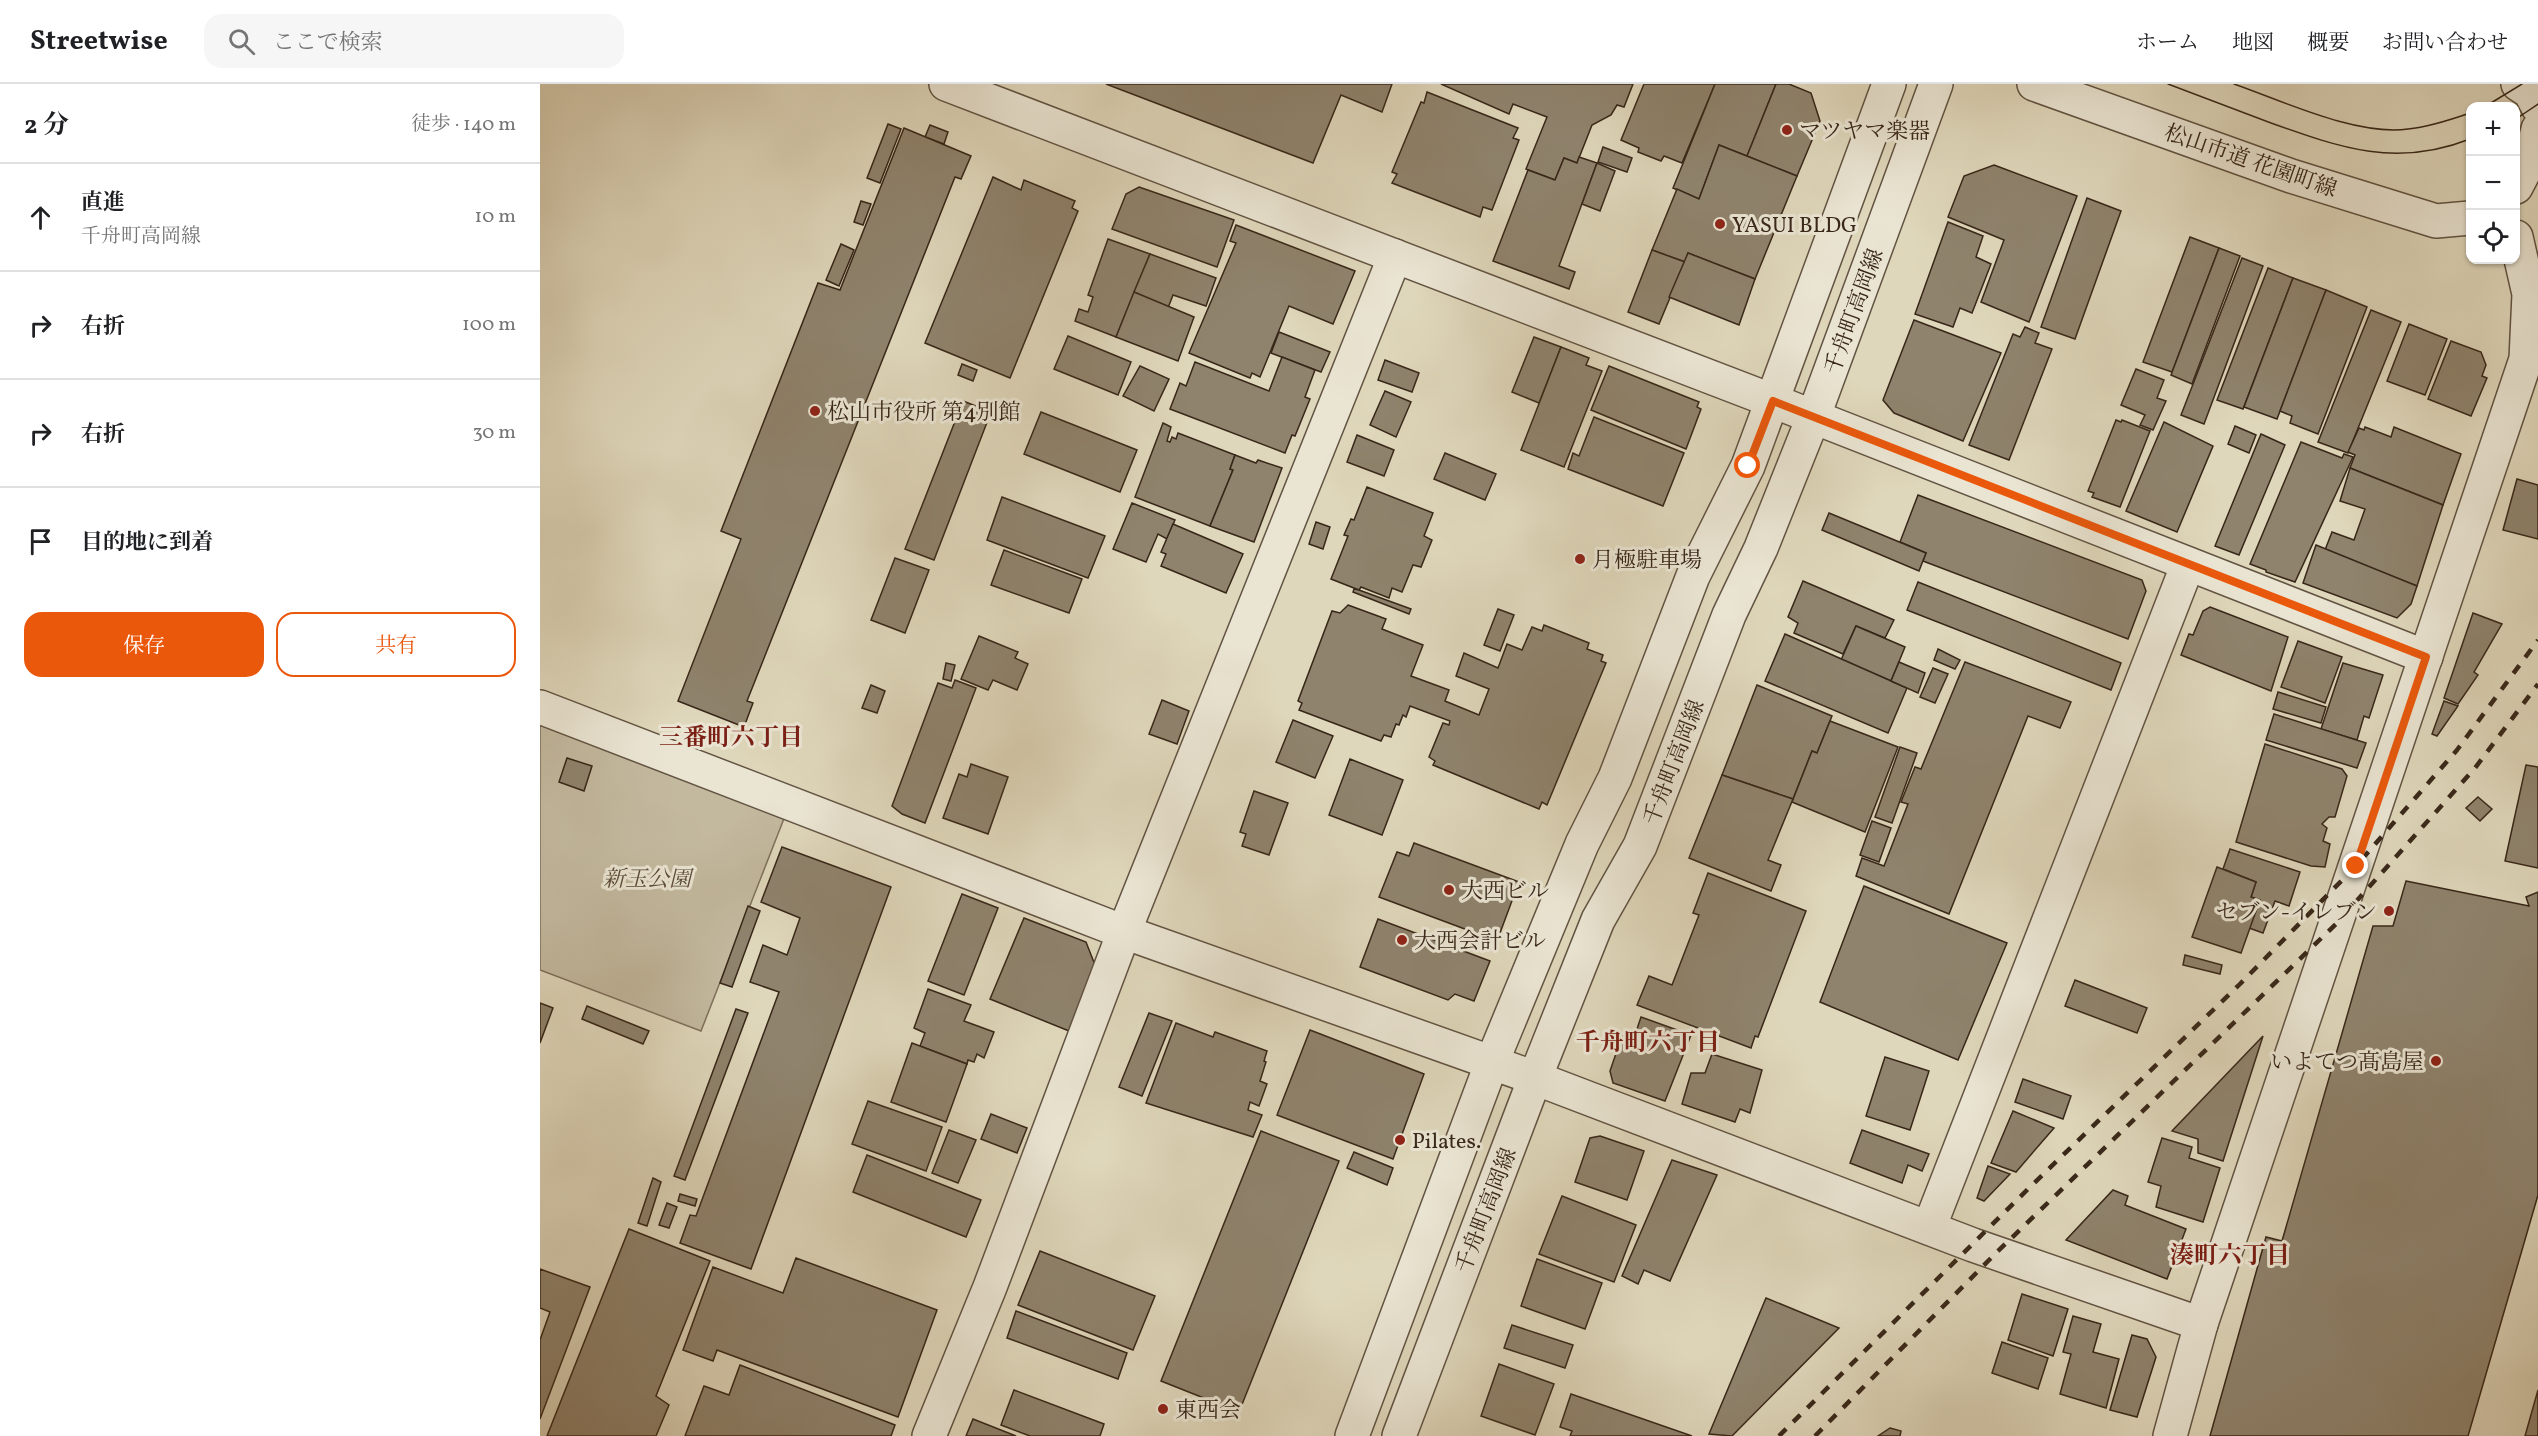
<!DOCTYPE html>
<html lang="ja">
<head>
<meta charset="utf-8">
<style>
  :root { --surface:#fff; --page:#f6f6f6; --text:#202124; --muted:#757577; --line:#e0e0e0; --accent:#ea580c }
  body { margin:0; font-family:Vollkorn,"Noto Serif JP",serif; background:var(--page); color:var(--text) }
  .controls { position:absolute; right:18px; top:18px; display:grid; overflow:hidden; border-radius:12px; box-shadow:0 2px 4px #0004 }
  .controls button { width:54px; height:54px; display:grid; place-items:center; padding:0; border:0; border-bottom:2px solid var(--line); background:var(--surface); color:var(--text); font:30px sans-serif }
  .stop { position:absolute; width:18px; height:18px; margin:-14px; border:4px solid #ea580c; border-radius:50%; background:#fff }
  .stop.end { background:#ea580c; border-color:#fff; box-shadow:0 2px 6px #0008 }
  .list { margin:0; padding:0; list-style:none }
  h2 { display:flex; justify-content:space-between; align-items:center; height:78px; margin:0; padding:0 24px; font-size:26px }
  h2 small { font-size:20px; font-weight:400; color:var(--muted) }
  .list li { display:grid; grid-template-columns:39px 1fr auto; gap:18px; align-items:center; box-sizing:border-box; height:108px; padding:0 24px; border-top:2px solid var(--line) }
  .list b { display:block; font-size:22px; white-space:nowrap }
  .list p { margin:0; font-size:20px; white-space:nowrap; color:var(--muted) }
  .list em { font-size:20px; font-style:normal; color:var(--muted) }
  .actions { display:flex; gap:12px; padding:18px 24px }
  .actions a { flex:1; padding:14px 0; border:2px solid var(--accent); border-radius:18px; text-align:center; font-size:21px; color:var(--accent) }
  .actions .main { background:var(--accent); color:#fff }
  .icon { flex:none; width:33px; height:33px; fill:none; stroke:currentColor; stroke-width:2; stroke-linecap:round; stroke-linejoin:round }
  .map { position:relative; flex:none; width:1998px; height:1352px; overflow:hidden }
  header { display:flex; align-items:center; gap:36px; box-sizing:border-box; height:84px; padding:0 30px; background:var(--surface); border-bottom:2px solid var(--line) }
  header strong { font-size:28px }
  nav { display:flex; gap:33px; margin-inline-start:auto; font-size:21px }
  .search { width:420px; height:54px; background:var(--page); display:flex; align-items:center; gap:15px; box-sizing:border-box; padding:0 21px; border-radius:18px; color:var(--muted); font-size:22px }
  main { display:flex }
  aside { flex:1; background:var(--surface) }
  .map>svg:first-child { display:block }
</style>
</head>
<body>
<header>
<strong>Streetwise</strong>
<div class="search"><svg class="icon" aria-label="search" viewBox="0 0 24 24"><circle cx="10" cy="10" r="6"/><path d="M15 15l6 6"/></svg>ここで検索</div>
<nav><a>ホーム</a><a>地図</a><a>概要</a><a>お問い合わせ</a></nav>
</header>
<main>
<aside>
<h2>2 分<small>徒歩 · 140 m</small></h2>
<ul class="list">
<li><svg class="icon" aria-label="ahead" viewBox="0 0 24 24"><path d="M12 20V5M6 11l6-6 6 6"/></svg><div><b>直進</b><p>千舟町高岡線</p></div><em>10 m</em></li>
<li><svg class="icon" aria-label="right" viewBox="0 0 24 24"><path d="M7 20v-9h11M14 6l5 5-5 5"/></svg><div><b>右折</b></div><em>100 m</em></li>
<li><svg class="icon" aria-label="right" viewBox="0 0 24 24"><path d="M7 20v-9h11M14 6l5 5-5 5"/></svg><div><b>右折</b></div><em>30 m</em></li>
<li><svg class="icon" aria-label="arrive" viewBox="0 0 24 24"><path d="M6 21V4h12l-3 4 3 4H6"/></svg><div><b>目的地に到着</b></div></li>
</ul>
<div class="actions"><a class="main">保存</a><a>共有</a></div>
</aside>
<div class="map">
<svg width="1998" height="1352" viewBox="0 0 1998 1352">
  <rect width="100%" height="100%" fill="#dfd7bb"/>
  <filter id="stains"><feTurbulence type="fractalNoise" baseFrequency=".00333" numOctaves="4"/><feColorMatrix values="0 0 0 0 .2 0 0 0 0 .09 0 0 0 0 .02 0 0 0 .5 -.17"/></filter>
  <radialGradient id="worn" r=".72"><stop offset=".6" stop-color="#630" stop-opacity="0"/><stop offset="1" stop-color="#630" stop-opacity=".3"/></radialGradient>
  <polygon fill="#c3b99f" stroke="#7e705c" stroke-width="1.5" points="0,638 245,732 161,947 0,886"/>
  <g fill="#8f836d" stroke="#382719" stroke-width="1.5">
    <polygon points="566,0 852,0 842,28 801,11 773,79"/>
    <polygon points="901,0 1093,0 1084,23 1077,21 1071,31 1052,41 1037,79 1024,74 1015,96 986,85 1007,33 973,20 969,30"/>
    <polygon points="1104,0 1175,0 1142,79 1124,72 1121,77 1098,68 1099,64 1081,56"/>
    <polygon points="1175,0 1236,0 1207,72 1179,61 1159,115 1133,104"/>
    <polygon points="1236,0 1249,0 1271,9 1280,37 1257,92 1207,72"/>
    <polygon points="887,8 978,44 973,54 979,56 952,126 943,123 940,133 852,99 857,90 852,88 881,18 884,19"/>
    <polygon points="348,40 361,45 340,99 327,94"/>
    <polygon points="390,41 408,48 404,60 385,53"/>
    <polygon points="364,44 431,72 421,95 415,93 207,617 213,619 204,643 138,617 201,455 181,447 278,199 300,206"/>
    <polygon points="1179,61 1257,92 1215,195 1148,169 1145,178 1112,166 1137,105 1159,115"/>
    <polygon points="1063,63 1092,74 1087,88 1058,78"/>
    <polygon points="1039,73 1057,79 1019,182 1035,188 1029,205 953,177 988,86 1015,96 1024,74 1037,79"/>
    <polygon points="1057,79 1075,87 1060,127 1042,120"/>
    <polygon points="1454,81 1537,112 1489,238 1441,218 1464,156 1408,133 1424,92"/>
    <polygon points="453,93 481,106 484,96 535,117 532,124 538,127 470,294 385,259"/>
    <polygon points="599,103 694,136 677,183 572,145 586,110"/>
    <polygon points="1547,114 1581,127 1535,255 1501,243"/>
    <polygon points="321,117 331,120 323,141 314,138"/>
    <polygon points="1408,138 1443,152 1436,173 1451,180 1432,229 1420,224 1413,243 1375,230"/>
    <polygon points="696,141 815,187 793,240 749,222 720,293 712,289 710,294 649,269 696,159 690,157"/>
    <polygon points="1650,153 1679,164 1632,288 1603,278"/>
    <polygon points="568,155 610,170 576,253 535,237 539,225 548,228 553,213 548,211"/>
    <polygon points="301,160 314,166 299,202 286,196"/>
    <polygon points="1679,164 1700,172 1652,300 1631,291"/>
    <polygon points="1112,166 1145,178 1119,240 1088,228"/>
    <polygon points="1148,169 1215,195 1199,241 1129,213"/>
    <polygon points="610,170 676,194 666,222 633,211 628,224 594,208"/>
    <polygon points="1702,174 1723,182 1664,340 1641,331"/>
    <polygon points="1728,184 1753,194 1703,325 1677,316"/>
    <polygon points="1753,194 1786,206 1737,335 1704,323"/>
    <polygon points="1786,206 1827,223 1778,350 1750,339 1752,332 1740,327"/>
    <polygon points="594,208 654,233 638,277 576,253"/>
    <polygon points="1831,226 1861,238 1808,369 1778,358"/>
    <polygon points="1374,236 1461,269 1423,357 1354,329 1343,316"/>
    <polygon points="1869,240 1907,255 1885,311 1847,297"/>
    <polygon points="1485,243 1499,249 1495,259 1512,265 1469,376 1429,361 1473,250 1480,253"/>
    <polygon points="739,248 790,268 781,288 731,269"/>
    <polygon points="528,252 591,278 578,311 514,285"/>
    <polygon points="994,253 1021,263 999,319 972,308"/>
    <polygon points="1911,257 1941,268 1946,281 1942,292 1947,294 1931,332 1888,315"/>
    <polygon points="1021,263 1049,274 1046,281 1062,287 1024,383 981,366"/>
    <polygon points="742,273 775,286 765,313 770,315 755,352 752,351 745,369 630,325 640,299 646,302 655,278 729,307"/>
    <polygon points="845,276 879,289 872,308 838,296"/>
    <polygon points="422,280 437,286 433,297 418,291"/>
    <polygon points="600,282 629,295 614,327 583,312"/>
    <polygon points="1069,282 1159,318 1157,323 1161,325 1146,365 1051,326"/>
    <polygon points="1596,285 1624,296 1617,314 1626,317 1613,346 1600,341 1605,331 1581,321"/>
    <polygon points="845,307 871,318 856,353 830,341"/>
    <polygon points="423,317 451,328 394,476 365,465"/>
    <polygon points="501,328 597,366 580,408 484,370"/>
    <polygon points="1054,333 1144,369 1123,422 1028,385 1033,369 1039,372"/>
    <polygon points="1576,336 1581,338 1582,336 1610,347 1580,423 1552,413 1554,409 1548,407"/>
    <polygon points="1624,338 1673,362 1637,448 1586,427"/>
    <polygon points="623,339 631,343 627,357 630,358 632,353 636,355 638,349 695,371 690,385 693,386 670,442 595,413"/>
    <polygon points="1695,342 1716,351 1709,369 1688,360"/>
    <polygon points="1825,343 1851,353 1854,343 1921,370 1903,421 1810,384 1815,371 1808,368 1819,344 1824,346"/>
    <polygon points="1721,350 1745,361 1699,471 1675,462"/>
    <polygon points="817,351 854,366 844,392 807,378"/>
    <polygon points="1761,358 1802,374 1804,370 1813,373 1755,498 1726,488 1726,486 1710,480"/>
    <polygon points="905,369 956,390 945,416 894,395"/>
    <polygon points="695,371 716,379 718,376 742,384 714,458 670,442 693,386 690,385"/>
    <polygon points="1810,384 1903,421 1877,502 1785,466 1792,448 1814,456 1825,425 1800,417"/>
    <polygon points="1977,395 1998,401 1998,455 1963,446"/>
    <polygon points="827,403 893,429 884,452 892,456 881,483 873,481 862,508 852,504 849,514 821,503 819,506 791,495 808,452 804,451 811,435 814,436"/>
    <polygon points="1378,411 1602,496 1606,507 1588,555 1383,477 1386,469 1360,458"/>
    <polygon points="462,413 565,452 548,494 447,456"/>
    <polygon points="592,419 635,436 627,455 618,450 606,478 573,465"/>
    <polygon points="1289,429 1386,469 1379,487 1282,446"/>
    <polygon points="776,438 790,443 783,465 769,460"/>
    <polygon points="633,440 703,470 686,509 621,482 626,470 621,468"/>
    <polygon points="1776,461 1877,502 1871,520 1857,534 1763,499"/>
    <polygon points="464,466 542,495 529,529 451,501"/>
    <polygon points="355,474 389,486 365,549 331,536"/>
    <polygon points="1263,497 1354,536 1345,554 1316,542 1303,570 1254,549 1258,539 1248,533"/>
    <polygon points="1378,498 1581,579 1571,606 1367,526"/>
    <polygon points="814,505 819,506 871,525 869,530 813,508"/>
    <polygon points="808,521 846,535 842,545 883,561 871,592 909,606 905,617 939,631 949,605 916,592 924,569 958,584 967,560 982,566 992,543 1002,547 1004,541 1049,559 1047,565 1063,571 1061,577 1066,579 1007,721 1002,718 999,725 893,681 895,677 889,673 903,639 909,641 910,637 870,622 866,633 863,631 859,641 856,640 851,653 844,651 841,657 759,626 762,619 758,617 792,527 800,529"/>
    <polygon points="1670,523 1748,553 1731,607 1641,571 1649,550 1653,551 1663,527"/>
    <polygon points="958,525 974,531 960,567 944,561"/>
    <polygon points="1933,529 1962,540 1934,588 1938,591 1918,620 1904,614"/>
    <polygon points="1316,542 1365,563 1351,597 1301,576"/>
    <polygon points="1245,550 1367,604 1348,649 1225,597"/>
    <polygon points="439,552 478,568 475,574 488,580 477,606 453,596 448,606 421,595"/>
    <polygon points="1758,557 1802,573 1785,619 1741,603"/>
    <polygon points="1398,565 1420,576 1415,585 1394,576"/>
    <polygon points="1359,578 1385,589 1378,609 1351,597"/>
    <polygon points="1425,578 1531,618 1520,644 1488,632 1409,830 1316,792 1322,774 1344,782 1368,720 1361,718 1375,683 1381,685"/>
    <polygon points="406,579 415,581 411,597 403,595"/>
    <polygon points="1803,579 1843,591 1829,634 1824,632 1817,656 1781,645"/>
    <polygon points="1393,584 1408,590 1395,619 1380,613"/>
    <polygon points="415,596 436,604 385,739 362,730 352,722 398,599 412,604"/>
    <polygon points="331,601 345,607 337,629 322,624"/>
    <polygon points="1217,601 1292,632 1277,669 1272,667 1253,715 1182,691"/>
    <polygon points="1738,608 1786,623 1781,639 1733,625"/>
    <polygon points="622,616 649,627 637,660 609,650"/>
    <polygon points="1904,617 1918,622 1897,652 1892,650"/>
    <polygon points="1734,630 1826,659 1817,684 1726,656"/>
    <polygon points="753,636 793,652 775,694 736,678"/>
    <polygon points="1290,637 1358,663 1325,748 1252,718 1272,667 1277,669"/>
    <polygon points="1725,660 1802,685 1807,692 1795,733 1789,733 1782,740 1787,744 1783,757 1790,760 1785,783 1771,782 1696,758"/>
    <polygon points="1360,663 1377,669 1352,739 1335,733"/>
    <polygon points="27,674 52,682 44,707 19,698"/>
    <polygon points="810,675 863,696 842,751 789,731"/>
    <polygon points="431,680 468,693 448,750 403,734 419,690 427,693"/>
    <polygon points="1986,681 1998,683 1998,784 1965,777"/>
    <polygon points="1182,691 1253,715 1228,776 1241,781 1231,807 1149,774"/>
    <polygon points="714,707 748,719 729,771 702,762 706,750 700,748"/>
    <polygon points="1938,713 1952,725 1940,737 1926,724"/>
    <polygon points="1332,737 1351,744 1339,778 1320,771"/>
    <polygon points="874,759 979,798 957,857 839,813 857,768 869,772"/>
    <polygon points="242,763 351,803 211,1185 140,1159 150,1131 156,1132 239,908 210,898 223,861 247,871 260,834 221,818"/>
    <polygon points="1690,765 1760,788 1749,822 1735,817 1723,849 1709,844 1720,816 1711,813 1716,798 1683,785"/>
    <polygon points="1677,783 1716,798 1711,813 1720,816 1701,869 1652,853"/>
    <polygon points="1168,789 1266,827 1218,953 1215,952 1211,964 1097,921 1109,892 1132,901 1159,831 1153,829"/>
    <polygon points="1866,797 1989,822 1986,813 1998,808 1998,1111 1928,1352 1670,1352 1726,1153 1742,1157 1833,842 1853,842"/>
    <polygon points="1324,802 1467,859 1418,976 1280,918"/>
    <polygon points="422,810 458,824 424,911 388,897"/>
    <polygon points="208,822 220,827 192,903 180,899"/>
    <polygon points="484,834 546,858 555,881 529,947 450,915"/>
    <polygon points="838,835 950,877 934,917 915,910 908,916 820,883"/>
    <polygon points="1645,871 1682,881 1680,890 1643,881"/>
    <polygon points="1535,896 1607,924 1597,949 1525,922"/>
    <polygon points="388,905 431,921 424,937 454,948 444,974 437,970 434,978 428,976 427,980 380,962 385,949 374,944"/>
    <polygon points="0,919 13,924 0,959"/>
    <polygon points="47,922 109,947 103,960 42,935"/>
    <polygon points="196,925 208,929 145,1096 134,1092"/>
    <polygon points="609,929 632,937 602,1012 579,1003"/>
    <polygon points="1101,933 1151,951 1125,1017 1073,999 1070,987 1082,952 1093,957"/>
    <polygon points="636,939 673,953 675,948 727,967 724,977 726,978 720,997 727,1000 719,1022 710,1018 708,1026 722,1031 713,1053 606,1019"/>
    <polygon points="770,946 884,990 853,1075 737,1031"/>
    <polygon points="1723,952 1683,1077 1658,1069 1658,1055 1632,1047"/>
    <polygon points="372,959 427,980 406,1038 351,1018"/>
    <polygon points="1172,970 1222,986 1210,1029 1200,1025 1195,1038 1142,1020 1151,989 1165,989"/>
    <polygon points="1345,973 1389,987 1370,1046 1326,1032"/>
    <polygon points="1483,995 1531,1012 1523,1035 1475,1018"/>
    <polygon points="328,1017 402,1043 386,1087 312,1060"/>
    <polygon points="1473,1027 1514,1044 1476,1088 1451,1079"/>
    <polygon points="451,1030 487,1044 477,1069 441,1055"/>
    <polygon points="409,1046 436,1056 418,1099 392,1089"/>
    <polygon points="1322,1046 1389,1070 1382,1087 1368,1081 1362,1099 1310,1079"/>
    <polygon points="721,1047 799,1077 699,1328 621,1297"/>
    <polygon points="1060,1052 1104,1067 1087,1116 1035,1098 1050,1054"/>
    <polygon points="1622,1054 1652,1063 1649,1074 1680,1084 1663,1138 1616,1123 1621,1102 1608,1098"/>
    <polygon points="814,1068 853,1084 847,1101 807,1084"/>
    <polygon points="327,1071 441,1116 426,1153 313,1108"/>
    <polygon points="1132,1076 1177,1091 1130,1197 1104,1186 1098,1200 1082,1192"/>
    <polygon points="1448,1082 1470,1090 1444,1117 1437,1114"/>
    <polygon points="113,1094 121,1098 107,1142 98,1139"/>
    <polygon points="1573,1106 1588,1112 1585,1121 1646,1145 1627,1195 1526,1156"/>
    <polygon points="140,1110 157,1115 155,1122 138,1117"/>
    <polygon points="1022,1112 1096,1141 1074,1198 999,1170"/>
    <polygon points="127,1119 137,1123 129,1144 119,1141"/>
    <polygon points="89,1145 170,1177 116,1312 129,1321 116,1352 7,1352"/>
    <polygon points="500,1167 615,1212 593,1266 478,1221"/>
    <polygon points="256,1174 397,1226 358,1333 177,1266 173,1277 143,1266 173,1183 243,1209"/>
    <polygon points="997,1175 1062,1199 1045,1245 981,1222"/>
    <polygon points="0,1185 50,1203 0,1335 0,1256 10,1228 0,1224"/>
    <polygon points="1482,1210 1528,1225 1513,1272 1468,1256"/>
    <polygon points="1226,1214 1299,1244 1192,1352 1169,1350"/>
    <polygon points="476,1227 587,1269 578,1295 467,1254"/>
    <polygon points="1533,1232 1561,1240 1553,1268 1579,1275 1566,1324 1520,1310 1531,1270 1523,1268"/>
    <polygon points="972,1241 1033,1261 1025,1284 964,1264"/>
    <polygon points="1592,1251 1607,1255 1616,1273 1597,1333 1570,1326"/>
    <polygon points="1462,1258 1508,1274 1498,1305 1452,1289"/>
    <polygon points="959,1280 1014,1300 995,1351 941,1332"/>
    <polygon points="200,1281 355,1341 351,1352 145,1352 164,1302 189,1311"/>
    <polygon points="474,1306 564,1340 560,1352 490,1352 461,1341"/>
    <polygon points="1998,1306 1998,1352 1985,1352"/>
    <polygon points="1031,1310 1152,1352 1030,1352 1032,1347 1020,1343"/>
    <polygon points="433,1335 476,1352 426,1352"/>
    <polygon points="1350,1344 1361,1347 1360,1352 1338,1352"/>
  </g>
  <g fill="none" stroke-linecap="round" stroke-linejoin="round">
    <defs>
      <g id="minor">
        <polyline points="406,0 1233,317 1886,573"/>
        <polyline points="1494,0 1751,92 1896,137 1930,134"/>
        <polyline points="1978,0 1990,8 1998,23"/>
        <polyline points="1976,103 1991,74 1998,45"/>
        <polyline points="0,623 584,848 995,994 1433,1161 1661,1240"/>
        <polyline points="1389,1144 1648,480"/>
        <polyline points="389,1352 450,1203 584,848 855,172"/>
        <polyline points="812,1352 952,978 1042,760 1075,694 1153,492 1208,382 1349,0"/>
        <polyline points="859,1352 995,994 1058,836 1100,762 1189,531 1221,464 1273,334 1396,0"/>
        <polyline points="1630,1352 1661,1240 1986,275 1989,210 1976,153"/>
      </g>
    </defs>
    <use href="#minor" stroke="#625342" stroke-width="36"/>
    <use href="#minor" stroke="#eae5d3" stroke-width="33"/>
    <g stroke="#382719" stroke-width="1.5">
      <path d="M1628,0C1662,13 1696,26 1731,39C1801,64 1857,84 1930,55"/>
      <path d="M1694,0C1743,17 1816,52 1868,45C1889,43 1910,36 1930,29"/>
      <polyline points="1946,22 1982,0"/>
      <polyline points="1976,35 1998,20"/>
    </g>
    <g stroke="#382719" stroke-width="4.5" stroke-dasharray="10 10" stroke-linecap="butt">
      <polyline points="1239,1352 1490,1103 1700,900 1816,782 1917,666 1998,556"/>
      <polyline points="1275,1352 1456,1169 1797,839 1935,684 1998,600"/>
    </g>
  </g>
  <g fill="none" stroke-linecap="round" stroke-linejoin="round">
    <polyline stroke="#ea580c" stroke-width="8" points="1208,382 1233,317 1886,573 1816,782"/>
  </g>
  <g fill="#8f2418" stroke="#eae5d3" stroke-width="2">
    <circle cx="1247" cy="46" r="6"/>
    <circle cx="1180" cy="140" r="6"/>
    <circle cx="275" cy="327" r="6"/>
    <circle cx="1040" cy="475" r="6"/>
    <circle cx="909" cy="806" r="6"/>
    <circle cx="1849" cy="827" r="6"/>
    <circle cx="862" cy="856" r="6"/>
    <circle cx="1896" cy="977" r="6"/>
    <circle cx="860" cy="1056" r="6"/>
    <circle cx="623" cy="1325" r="6"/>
  </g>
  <g text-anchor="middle" stroke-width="6" stroke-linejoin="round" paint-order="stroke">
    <g font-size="22" fill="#382719" stroke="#eae5d3" text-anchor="start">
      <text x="1259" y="54">マツヤマ楽器</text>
      <text x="1192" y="148">YASUI BLDG</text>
      <text x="287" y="335">松山市役所 第4別館</text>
      <text x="1052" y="483">月極駐車場</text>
      <text x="921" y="814">大西ビル</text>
      <text x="1837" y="835" text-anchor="end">セブン-イレブン</text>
      <text x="874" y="864">大西会計ビル</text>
      <text x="1884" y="985" text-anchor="end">いよてつ髙島屋</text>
      <text x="872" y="1064">Pilates.</text>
      <text x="635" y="1333">東西会</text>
    </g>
    <g font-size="22" fill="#382719" stroke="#eae5d3">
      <text transform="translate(1711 76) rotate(19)" y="8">松山市道 花園町線</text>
      <text transform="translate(1313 227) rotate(-70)" y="8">千舟町高岡線</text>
      <text transform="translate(1133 678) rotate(-69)" y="8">千舟町高岡線</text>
      <text transform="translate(945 1126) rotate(-69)" y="8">千舟町高岡線</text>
    </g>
    <g font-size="22" font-style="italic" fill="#5b4c3a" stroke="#eae5d3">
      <text x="107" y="802">新玉公園</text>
    </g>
    <g font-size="24" font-weight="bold" fill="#7a1f14" stroke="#eae5d3">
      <text x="191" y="661">三番町六丁目</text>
      <text x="1108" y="966">千舟町六丁目</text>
      <text x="1690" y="1179">湊町六丁目</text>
    </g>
  </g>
  <rect width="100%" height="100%" filter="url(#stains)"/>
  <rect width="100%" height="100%" fill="url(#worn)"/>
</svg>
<div class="controls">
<button>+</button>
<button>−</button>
<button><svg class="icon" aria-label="locate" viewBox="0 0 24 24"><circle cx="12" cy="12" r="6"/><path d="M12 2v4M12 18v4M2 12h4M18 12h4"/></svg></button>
</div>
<div class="stop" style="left:1208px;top:382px"></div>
<div class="stop end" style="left:1816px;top:782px"></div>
</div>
</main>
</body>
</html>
